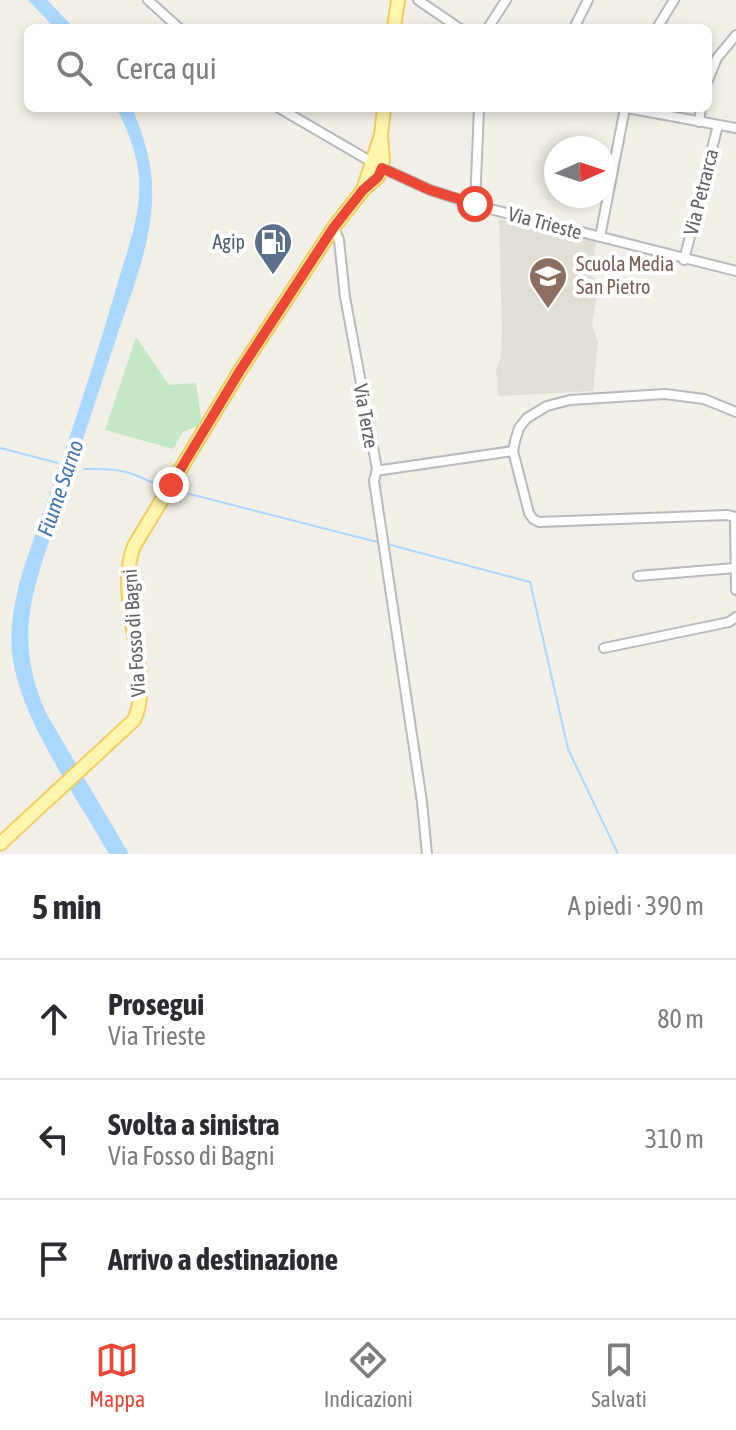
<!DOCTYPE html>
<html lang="it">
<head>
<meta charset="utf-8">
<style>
  :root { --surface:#fff; --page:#f7f7f7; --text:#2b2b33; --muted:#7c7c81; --line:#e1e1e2; --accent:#ea4834 }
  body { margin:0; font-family:"Asap Condensed",sans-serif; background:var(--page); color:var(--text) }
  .compass { position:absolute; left:544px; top:136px; width:72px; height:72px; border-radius:50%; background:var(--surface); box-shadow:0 4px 12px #0003; rotate:87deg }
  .stop { position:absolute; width:24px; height:24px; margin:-18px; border:6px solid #ea4834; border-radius:50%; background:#fff }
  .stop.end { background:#ea4834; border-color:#fff; box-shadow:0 2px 8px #0008 }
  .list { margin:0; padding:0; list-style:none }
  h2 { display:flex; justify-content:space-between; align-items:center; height:104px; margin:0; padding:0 32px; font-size:34px }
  h2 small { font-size:26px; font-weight:400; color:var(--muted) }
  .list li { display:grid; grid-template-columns:52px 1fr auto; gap:24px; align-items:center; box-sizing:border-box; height:120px; padding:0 32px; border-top:2px solid var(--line) }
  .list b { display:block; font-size:30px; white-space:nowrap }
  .list p { margin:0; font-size:26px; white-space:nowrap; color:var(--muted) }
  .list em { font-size:26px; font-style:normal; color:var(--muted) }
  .icon { flex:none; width:44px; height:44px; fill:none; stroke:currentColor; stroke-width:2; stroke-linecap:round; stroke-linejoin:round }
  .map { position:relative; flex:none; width:736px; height:854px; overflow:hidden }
  .search { position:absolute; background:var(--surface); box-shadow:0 4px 12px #0003; left:24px; right:24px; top:24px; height:88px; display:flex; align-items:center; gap:20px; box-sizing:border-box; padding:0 28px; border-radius:12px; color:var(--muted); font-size:30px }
  .sheet { height:464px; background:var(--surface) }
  nav { display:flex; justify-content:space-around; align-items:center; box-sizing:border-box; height:112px; border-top:2px solid var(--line); background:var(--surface); font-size:22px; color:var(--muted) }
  nav a { display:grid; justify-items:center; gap:4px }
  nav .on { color:var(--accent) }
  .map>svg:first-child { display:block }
</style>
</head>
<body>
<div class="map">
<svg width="736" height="854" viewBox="0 0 736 854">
  <rect width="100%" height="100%" fill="#f1efe7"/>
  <polygon fill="#e1ded5" points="499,219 596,241 592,277 600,280 592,324 598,342 593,391 498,396 496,369 501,357 502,332"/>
  <polygon fill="#c4e8c6" points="136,337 169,385 196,383 202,424 183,432 173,449 105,430"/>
  <g fill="#a9d7ff">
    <polygon points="28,0 47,0 74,28 55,28"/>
    <path d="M117,108H132C145,139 154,168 152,202C150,247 131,293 117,336C97,396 78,455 58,515C33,589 12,637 46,713L129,854H109C78,799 26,727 14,666C4,614 26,561 43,513C70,439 94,364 116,289C126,253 142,215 139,177C137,153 127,129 117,108Z"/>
  </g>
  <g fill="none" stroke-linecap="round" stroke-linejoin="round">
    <g stroke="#a9d7ff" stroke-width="2">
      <polyline points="0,448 58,463"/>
      <path d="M84,469C98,469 112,468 126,472C139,475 151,483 164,487"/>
      <polyline points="174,490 381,543"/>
      <polyline points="387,544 530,582 568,749 618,854"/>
    </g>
    <defs>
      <g id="minor">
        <polyline points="148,0 179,28"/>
        <polyline points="418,0 459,28"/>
        <polyline points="488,28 506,0"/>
        <polyline points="574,28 588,0"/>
        <polyline points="657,28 674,0"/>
        <polyline points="708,80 717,58 736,35"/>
        <polyline points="279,108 382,168 430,190 486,208 736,271"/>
        <polyline points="627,108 736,128"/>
        <polyline points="699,122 701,108"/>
        <polyline points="475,204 479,108"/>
        <polyline points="334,227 339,240 345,297 377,469 382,470 513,451"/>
        <polyline points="600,237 625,108"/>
        <polyline points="684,260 718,125"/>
        <polyline points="736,412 704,399 665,394 570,400 547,406 527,418 519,428 515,441 513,451 529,513 533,519 539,522 727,515 736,517"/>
        <polyline points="377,469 374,481 422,802 427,854"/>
        <polyline points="735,517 736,590"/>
        <polyline points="638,576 735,568"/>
        <polyline points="604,648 729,622 736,617"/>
      </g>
      <g id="primary">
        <polyline points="394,28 398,0"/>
        <polyline points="363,190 381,135 384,108"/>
        <path d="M0,844L134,720C156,676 113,599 134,546L241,369L334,227L363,190L378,177L383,160L381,135"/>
      </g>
    </defs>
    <use href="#minor" stroke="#b7b9be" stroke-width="12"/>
    <use href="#primary" stroke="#f2ce5f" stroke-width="16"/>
    <use href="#minor" stroke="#fff" stroke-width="8"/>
    <use href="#primary" stroke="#fff5ae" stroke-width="12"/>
  </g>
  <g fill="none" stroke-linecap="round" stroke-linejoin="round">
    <polyline stroke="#ea4834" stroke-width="10" points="171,485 241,369 334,227 363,190 378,177 382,168 430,190 475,204"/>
  </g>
  <defs>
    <symbol id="fuel-pin" viewBox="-11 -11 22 30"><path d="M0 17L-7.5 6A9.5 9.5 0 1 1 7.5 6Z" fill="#5c6f8a" stroke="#fff"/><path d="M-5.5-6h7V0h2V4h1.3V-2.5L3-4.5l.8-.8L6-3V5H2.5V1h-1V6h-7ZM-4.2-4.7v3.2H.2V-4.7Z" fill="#fff"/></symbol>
    <symbol id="school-pin" viewBox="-11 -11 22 30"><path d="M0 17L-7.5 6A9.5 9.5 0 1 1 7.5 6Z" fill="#8d6e63" stroke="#fff"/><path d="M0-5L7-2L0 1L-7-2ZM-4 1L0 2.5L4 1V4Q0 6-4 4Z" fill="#fff"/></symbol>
  </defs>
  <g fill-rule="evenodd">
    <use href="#fuel-pin" x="251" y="220" width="44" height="60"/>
    <use href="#school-pin" x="526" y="254" width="44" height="60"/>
  </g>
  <g text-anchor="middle" stroke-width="8" stroke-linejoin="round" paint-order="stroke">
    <g font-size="20" fill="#5f6267" stroke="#fff">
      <text transform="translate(701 192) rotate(-76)" y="7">Via Petrarca</text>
      <text transform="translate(545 223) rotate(15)" y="7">Via Trieste</text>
      <text transform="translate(366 416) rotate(80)" y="7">Via Terze</text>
      <text transform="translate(134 633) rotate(-94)" y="7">Via Fosso di Bagni</text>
    </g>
    <g font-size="20" fill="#4e5e75" stroke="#fff" text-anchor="end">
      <text x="245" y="249">Agip</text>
    </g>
    <g font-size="20" fill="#785e54" stroke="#fff" text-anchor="start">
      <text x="576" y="271">Scuola Media<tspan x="576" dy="23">San Pietro</tspan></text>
    </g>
    <g font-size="22" font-style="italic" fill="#4376b3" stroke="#fff">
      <text transform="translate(60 488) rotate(-71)" y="8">Fiume Sarno</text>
    </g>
  </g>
</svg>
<svg class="compass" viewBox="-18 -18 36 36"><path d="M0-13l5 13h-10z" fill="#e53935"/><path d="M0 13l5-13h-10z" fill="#7c7c81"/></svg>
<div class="stop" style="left:475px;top:204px"></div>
<div class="stop end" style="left:171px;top:485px"></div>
<div class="search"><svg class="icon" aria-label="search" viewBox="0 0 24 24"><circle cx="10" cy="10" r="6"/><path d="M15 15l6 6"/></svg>Cerca qui</div>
</div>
<section class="sheet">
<h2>5 min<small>A piedi · 390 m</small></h2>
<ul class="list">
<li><svg class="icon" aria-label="ahead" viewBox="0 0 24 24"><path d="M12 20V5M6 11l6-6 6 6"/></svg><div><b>Prosegui</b><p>Via Trieste</p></div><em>80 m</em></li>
<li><svg class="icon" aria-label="left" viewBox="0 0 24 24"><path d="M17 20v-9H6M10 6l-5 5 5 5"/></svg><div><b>Svolta a sinistra</b><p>Via Fosso di Bagni</p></div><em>310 m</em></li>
<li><svg class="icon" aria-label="arrive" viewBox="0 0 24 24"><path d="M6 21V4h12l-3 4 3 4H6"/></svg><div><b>Arrivo a destinazione</b></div></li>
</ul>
</section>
<nav>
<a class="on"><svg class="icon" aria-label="map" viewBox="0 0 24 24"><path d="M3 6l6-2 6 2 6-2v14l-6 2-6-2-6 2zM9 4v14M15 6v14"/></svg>Mappa</a>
<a><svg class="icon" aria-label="directions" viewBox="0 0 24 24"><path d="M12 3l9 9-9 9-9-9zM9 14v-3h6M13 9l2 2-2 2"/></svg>Indicazioni</a>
<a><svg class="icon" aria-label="saved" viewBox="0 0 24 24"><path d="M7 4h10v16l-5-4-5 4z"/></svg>Salvati</a>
</nav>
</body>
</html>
